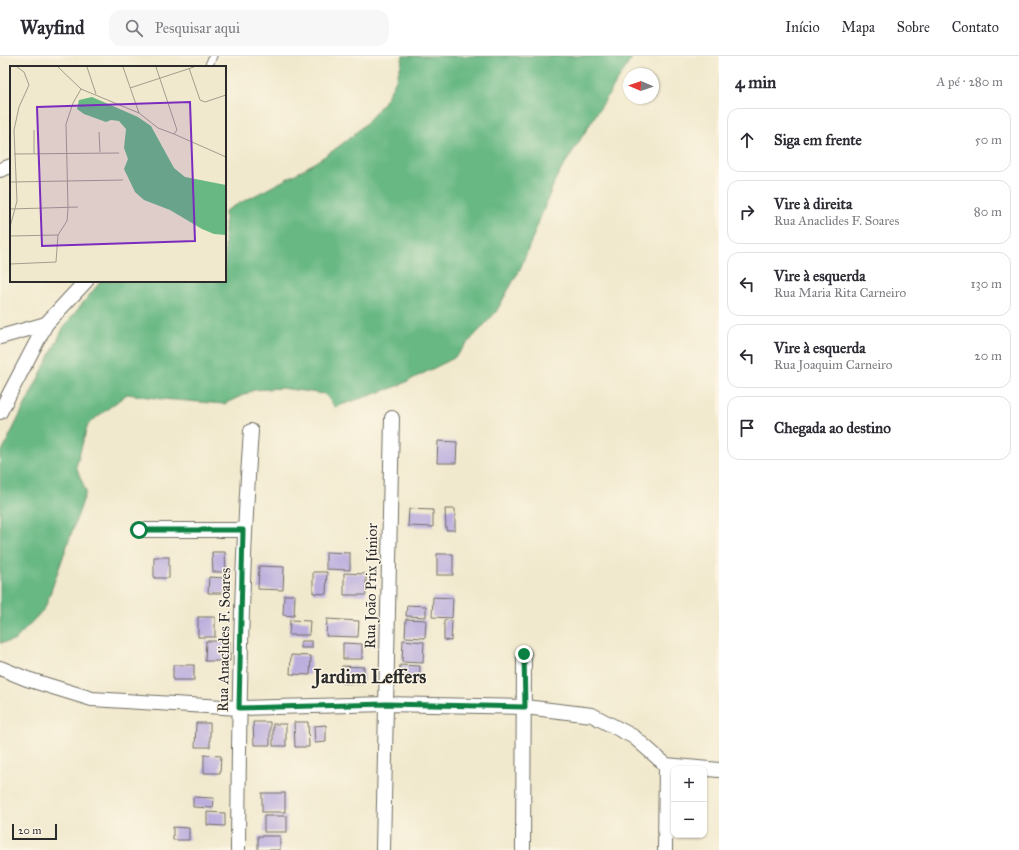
<!DOCTYPE html>
<html lang="pt">
<head>
<meta charset="utf-8">
<style>
  :root { --surface:#fff; --page:#f7f7f7; --text:#2b2b33; --muted:#7c7c81; --line:#e1e1e2 }
  body { margin:0; font-family:"IM FELL Great Primer",serif; background:var(--page); color:var(--text) }
  .controls { position:absolute; right:12px; bottom:12px; display:grid; overflow:hidden; border-radius:8px; box-shadow:0 1px 3px #0004 }
  .controls button { width:36px; height:36px; display:grid; place-items:center; padding:0; border:0; border-bottom:1px solid var(--line); background:var(--surface); color:var(--text); font:20px sans-serif }
  .compass { position:absolute; left:623px; top:12px; width:36px; height:36px; border-radius:50%; background:var(--surface); box-shadow:0 1px 3px #0004; rotate:272deg }
  .scale { position:absolute; left:12px; bottom:10px; width:45px; box-sizing:border-box; padding-left:4px; border:2px solid #2b2b2b; border-top:0; font-size:11px; line-height:14px; white-space:nowrap; color:#2b2b2b; -webkit-text-stroke:3px #fcf5e5; paint-order:stroke }
  .stop { position:absolute; width:12px; height:12px; margin:-9px; border:3px solid #0b8043; border-radius:50%; background:#fff }
  .stop.end { background:#0b8043; border-color:#fff; box-shadow:0 1px 4px #0008 }
  .list { margin:0; padding:0; list-style:none }
  h2 { display:flex; justify-content:space-between; align-items:center; height:52px; margin:0; padding:0 16px; font-size:17px }
  h2 small { font-size:13px; font-weight:400; color:var(--muted) }
  .list li { display:grid; grid-template-columns:26px 1fr auto; gap:12px; align-items:center; box-sizing:border-box; height:64px; margin:0 8px 8px; padding:0 8px; border:1px solid var(--line); border-radius:12px }
  .list b { display:block; font-size:15px; white-space:nowrap }
  .list p { margin:0; font-size:13px; white-space:nowrap; color:var(--muted) }
  .list em { font-size:13px; font-style:normal; color:var(--muted) }
  .icon { flex:none; width:22px; height:22px; fill:none; stroke:currentColor; stroke-width:2; stroke-linecap:round; stroke-linejoin:round }
  .map { position:relative; flex:none; width:719px; height:794px; overflow:hidden }
  header { display:flex; align-items:center; gap:24px; box-sizing:border-box; height:56px; padding:0 20px; background:var(--surface); border-bottom:1px solid var(--line) }
  header strong { font-size:19px }
  nav { display:flex; gap:22px; margin-inline-start:auto; font-size:14px }
  .search { width:280px; height:36px; background:var(--page); display:flex; align-items:center; gap:10px; box-sizing:border-box; padding:0 14px; border-radius:12px; color:var(--muted); font-size:15px }
  main { display:flex }
  aside { flex:1; background:var(--surface) }
  .map>svg:first-child { display:block }
</style>
</head>
<body>
<header>
<strong>Wayfind</strong>
<div class="search"><svg class="icon" aria-label="search" viewBox="0 0 24 24"><circle cx="10" cy="10" r="6"/><path d="M15 15l6 6"/></svg>Pesquisar aqui</div>
<nav><a>Início</a><a>Mapa</a><a>Sobre</a><a>Contato</a></nav>
</header>
<main>
<div class="map">
<svg width="719" height="794" viewBox="0 0 719 794">
  <rect width="100%" height="100%" fill="#fcf5e5"/>
  <filter id="ink" filterUnits="userSpaceOnUse"><feTurbulence type="fractalNoise" baseFrequency=".025" numOctaves="2"/><feDisplacementMap in="SourceGraphic" scale="8" xChannelSelector="R" yChannelSelector="G"/><feConvolveMatrix kernelMatrix="1 2 1 2 8 2 1 2 1" color-interpolation-filters="sRGB"/></filter>
  <filter id="wash" filterUnits="userSpaceOnUse"><feTurbulence type="fractalNoise" baseFrequency=".012" numOctaves="4" result="noise"/><feDisplacementMap in="SourceGraphic" scale="16" xChannelSelector="R" yChannelSelector="G"/><feGaussianBlur stdDeviation="0.9" result="paint"/><feColorMatrix in="noise" values="0 0 0 0 0 0 0 0 0 0 0 0 0 0 0 0 0 1.4 0 .05"/><feComposite in="paint" operator="in"/></filter>
  <g filter="url(#wash)">
    <rect width="100%" height="100%" fill="#f1e9cd"/>
    <path fill="#68b883" stroke="#4a7257" d="M403,0H633L556,122L521,211L496,256L454,302L398,330L335,351L325,338L281,332L254,334L224,348L162,343L127,338L88,368L76,410L86,436L45,552L14,585L0,587V399L65,269L101,225H225V155C290,120 388,81 403,0Z"/>
    <g id="blocks">
      <g fill="#bcafde">
        <polygon points="438,385 457,386 456,407 437,407"/>
        <polygon points="409,453 433,454 433,471 408,470"/>
        <polygon points="445,453 455,453 455,474 446,474"/>
        <polygon points="212,496 225,496 226,516 213,516"/>
        <polygon points="326,496 350,497 350,514 326,513"/>
        <rect x="437" y="498" width="16" height="21"/>
        <rect x="154" y="501" width="15" height="21"/>
        <polygon points="259,510 284,511 283,534 258,533"/>
        <polygon points="313,516 327,516 326,538 313,537"/>
        <polygon points="344,517 366,518 366,539 344,539"/>
        <polygon points="209,521 225,522 225,537 208,537"/>
        <polygon points="284,539 295,539 294,560 283,559"/>
        <polygon points="433,541 453,542 452,562 432,561"/>
        <polygon points="407,549 426,550 426,561 406,560"/>
        <rect x="198" y="561" width="17" height="20"/>
        <polygon points="327,563 359,565 358,581 326,580"/>
        <polygon points="406,563 426,564 425,582 405,581"/>
        <polygon points="290,564 310,565 309,579 289,579"/>
        <polygon points="444,564 452,565 451,585 444,584"/>
        <polygon points="403,584 424,586 423,607 402,606"/>
        <polygon points="206,585 230,585 230,605 205,605"/>
        <rect x="301" y="585" width="11" height="7"/>
        <polygon points="343,587 362,588 362,603 343,603"/>
        <polygon points="291,599 311,600 310,619 290,618"/>
        <rect x="173" y="609" width="21" height="15"/>
        <polygon points="400,609 420,610 419,627 399,626"/>
        <polygon points="342,610 364,611 363,628 341,627"/>
        <polygon points="253,666 270,666 270,689 254,689"/>
        <polygon points="294,666 308,666 309,691 295,691"/>
        <polygon points="196,667 210,667 210,691 195,691"/>
        <rect x="273" y="668" width="13" height="22"/>
        <polygon points="326,669 326,686 315,687 314,670"/>
        <polygon points="204,699 221,700 220,717 204,717"/>
        <rect x="262" y="737" width="23" height="19"/>
        <polygon points="193,741 214,742 213,752 193,751"/>
        <polygon points="207,756 225,757 225,770 207,769"/>
        <rect x="264" y="760" width="23" height="16"/>
        <polygon points="173,771 189,772 189,784 173,784"/>
        <rect x="258" y="780" width="22" height="14"/>
      </g>
    </g>
  </g>
  <g filter="url(#ink)">
    <use href="#blocks" fill-opacity="0" stroke="#706e64" stroke-width="1"/>
    <g fill="none" stroke-linecap="round" stroke-linejoin="round">
      <defs>
        <polyline id="lane" points="208,11 213,0"/>
        <g id="street">
          <polyline points="0,114 11,110"/>
          <polyline points="0,281 46,268"/>
          <polyline points="0,356 46,268 86,225"/>
          <polyline points="139,474 243,474"/>
          <polyline points="0,612 27,623 92,643 239,652 386,648 525,651 592,659 634,681 666,709 719,714"/>
          <path d="M238,794C239,654 241,514 251,375"/>
          <polyline points="383,794 392,362"/>
          <polyline points="523,794 524,598"/>
          <polyline points="665,794 666,709"/>
        </g>
      </defs>
      <use href="#lane" stroke="#706e64" stroke-width="9"/>
      <use href="#street" stroke="#706e64" stroke-width="16"/>
      <use href="#lane" stroke="#fff" stroke-width="7"/>
      <use href="#street" stroke="#fff" stroke-width="14"/>
    </g>
  </g>
  <g fill="none" stroke-linecap="round" stroke-linejoin="round" filter="url(#ink)">
    <polyline stroke="#0b8043" stroke-width="5" points="139,474 243,474 239,652 386,648 525,651 524,598"/>
  </g>
  <g text-anchor="middle" stroke-width="3" stroke-linejoin="round" paint-order="stroke">
    <g font-size="15" fill="#2b2b2b" stroke="#fcf5e5">
      <text transform="translate(371 530) rotate(-89)" y="5">Rua João Prix Júnior</text>
      <text transform="translate(224 584) rotate(-89)" y="5">Rua Anaclides F. Soares</text>
    </g>
    <g font-size="19" font-weight="bold" fill="#2b2b2b" stroke="#fcf5e5">
      <text x="370" y="627">Jardim Leffers</text>
    </g>
  </g>
  <g transform="translate(10 10)">
    <rect width="216" height="216" fill="#f1e9cd"/>
    <path d="M82,31L128,51L141,60L164,102L175,111L216,119V169L204,168L192,163L160,144L134,134L125,126L114,103L118,93L114,82L116,63L109,55L101,54L96,56L74,48L67,43L69,34Z" fill="#68b883"/>
    <path fill="none" stroke="#a29d8c" stroke-width="1" d="M48,1L71,23L129,47L148,62L164,68L167,64L146,1M77,1L86,28M113,1L129,47M179,2L190,34L195,36L216,29M120,22L184,1M24,64V88M89,66L90,86M164,68L216,91M4,88L109,87M0,116L113,114M0,143L68,141M0,161L7,135L4,64L9,41L19,19L14,6L7,1M0,170L48,169M0,198L46,196L48,169L57,155L58,142L56,58L63,37L71,23"/>
    <path fill="#7b2cbf" fill-opacity="0.15" stroke="#7b2cbf" stroke-width="2" d="M180,36L185,175L32,180L27,41Z"/>
    <rect width="216" height="216" fill="none" stroke="#2b2b2b" stroke-width="2"/>
  </g>
</svg>
<div class="controls">
<button>+</button>
<button>−</button>
</div>
<svg class="compass" viewBox="-18 -18 36 36"><path d="M0-13l5 13h-10z" fill="#e53935"/><path d="M0 13l5-13h-10z" fill="#7c7c81"/></svg>
<div class="scale">20 m</div>
<div class="stop" style="left:139px;top:474px"></div>
<div class="stop end" style="left:524px;top:598px"></div>
</div>
<aside>
<h2>4 min<small>A pé · 280 m</small></h2>
<ul class="list">
<li><svg class="icon" aria-label="ahead" viewBox="0 0 24 24"><path d="M12 20V5M6 11l6-6 6 6"/></svg><div><b>Siga em frente</b></div><em>50 m</em></li>
<li><svg class="icon" aria-label="right" viewBox="0 0 24 24"><path d="M7 20v-9h11M14 6l5 5-5 5"/></svg><div><b>Vire à direita</b><p>Rua Anaclides F. Soares</p></div><em>80 m</em></li>
<li><svg class="icon" aria-label="left" viewBox="0 0 24 24"><path d="M17 20v-9H6M10 6l-5 5 5 5"/></svg><div><b>Vire à esquerda</b><p>Rua Maria Rita Carneiro</p></div><em>130 m</em></li>
<li><svg class="icon" aria-label="left" viewBox="0 0 24 24"><path d="M17 20v-9H6M10 6l-5 5 5 5"/></svg><div><b>Vire à esquerda</b><p>Rua Joaquim Carneiro</p></div><em>20 m</em></li>
<li><svg class="icon" aria-label="arrive" viewBox="0 0 24 24"><path d="M6 21V4h12l-3 4 3 4H6"/></svg><div><b>Chegada ao destino</b></div></li>
</ul>
</aside>
</main>
</body>
</html>
